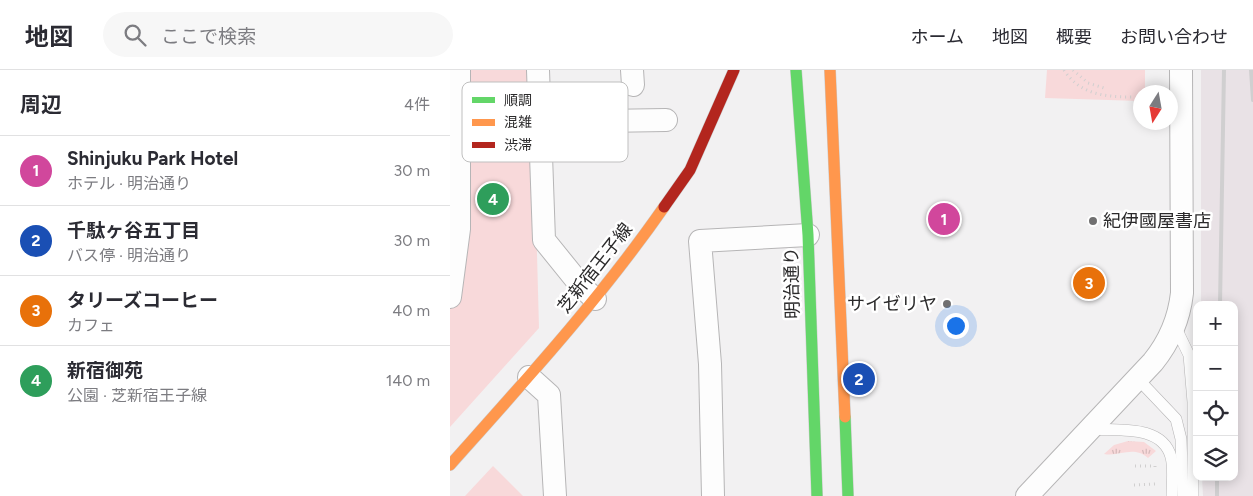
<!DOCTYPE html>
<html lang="ja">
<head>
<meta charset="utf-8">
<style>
  :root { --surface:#fff; --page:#f7f7f7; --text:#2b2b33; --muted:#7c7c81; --line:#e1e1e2; --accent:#1a73e8 }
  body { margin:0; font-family:Figtree,"Noto Sans JP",sans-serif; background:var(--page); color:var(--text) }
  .controls { position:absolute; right:15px; bottom:15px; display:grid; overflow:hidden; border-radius:10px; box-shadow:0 2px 12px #0003 }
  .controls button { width:45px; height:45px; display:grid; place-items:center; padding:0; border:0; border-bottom:1px solid var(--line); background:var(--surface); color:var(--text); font:25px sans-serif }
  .compass { position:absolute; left:683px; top:15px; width:45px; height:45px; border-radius:50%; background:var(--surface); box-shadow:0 2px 12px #0003; rotate:191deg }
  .you { position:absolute; left:505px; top:255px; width:18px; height:18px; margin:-12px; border:4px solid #fff; border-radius:50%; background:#1a73e8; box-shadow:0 0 0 8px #1a73e833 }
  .badge { display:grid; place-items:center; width:32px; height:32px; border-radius:50%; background:var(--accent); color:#fff; font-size:16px; font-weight:700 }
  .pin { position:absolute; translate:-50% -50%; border:2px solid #fff; box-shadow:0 1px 5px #0006 }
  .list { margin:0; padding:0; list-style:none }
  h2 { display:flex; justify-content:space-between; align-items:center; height:65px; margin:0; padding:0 20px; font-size:21px }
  h2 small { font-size:16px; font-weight:400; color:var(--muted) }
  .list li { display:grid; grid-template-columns:32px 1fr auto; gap:15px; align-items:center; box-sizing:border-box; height:70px; padding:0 20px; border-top:1px solid var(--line) }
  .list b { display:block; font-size:19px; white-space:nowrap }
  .list p { margin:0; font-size:16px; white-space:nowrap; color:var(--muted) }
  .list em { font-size:16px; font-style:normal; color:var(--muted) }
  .icon { flex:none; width:28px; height:28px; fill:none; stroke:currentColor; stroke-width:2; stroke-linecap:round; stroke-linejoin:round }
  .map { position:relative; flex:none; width:803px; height:426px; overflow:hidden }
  header { display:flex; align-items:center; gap:30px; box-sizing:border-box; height:70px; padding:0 25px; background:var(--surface); border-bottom:1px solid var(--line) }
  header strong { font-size:24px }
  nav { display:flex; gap:28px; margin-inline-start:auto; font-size:18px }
  .search { width:350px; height:45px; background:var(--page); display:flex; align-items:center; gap:12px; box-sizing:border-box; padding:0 18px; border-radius:28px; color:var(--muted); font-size:19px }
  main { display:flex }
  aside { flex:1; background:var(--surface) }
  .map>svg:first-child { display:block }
</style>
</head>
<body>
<header>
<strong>地図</strong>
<div class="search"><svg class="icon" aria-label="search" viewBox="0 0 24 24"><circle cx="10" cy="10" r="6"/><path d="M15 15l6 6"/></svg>ここで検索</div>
<nav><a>ホーム</a><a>地図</a><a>概要</a><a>お問い合わせ</a></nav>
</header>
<main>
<aside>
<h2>周辺<small>4件</small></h2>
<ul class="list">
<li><span class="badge" style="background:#d1479c">1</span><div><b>Shinjuku Park Hotel</b><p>ホテル · 明治通り</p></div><em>30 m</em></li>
<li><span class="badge" style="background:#1a4fb4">2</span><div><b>千駄ヶ谷五丁目</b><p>バス停 · 明治通り</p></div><em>30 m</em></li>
<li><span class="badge" style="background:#e8710a">3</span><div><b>タリーズコーヒー</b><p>カフェ</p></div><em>40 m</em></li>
<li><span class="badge" style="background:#2e9e5b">4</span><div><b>新宿御苑</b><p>公園 · 芝新宿王子線</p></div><em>140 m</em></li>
</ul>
</aside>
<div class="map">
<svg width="803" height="426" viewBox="0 0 803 426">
  <defs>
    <pattern id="grass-tufts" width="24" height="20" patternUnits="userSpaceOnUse" patternTransform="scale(1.25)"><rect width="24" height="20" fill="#f8d9da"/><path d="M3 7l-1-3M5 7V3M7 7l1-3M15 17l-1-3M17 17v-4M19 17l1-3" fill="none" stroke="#d5babb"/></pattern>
  </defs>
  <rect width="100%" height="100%" fill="#f2f1f2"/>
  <polygon fill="#e9e2e6" points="751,0 803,0 803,426 753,426 752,407 784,407 784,235 751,235"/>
  <path fill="url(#grass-tufts)" d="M678,371L694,372L706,381L698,388C683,375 670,387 654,384L664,375Z"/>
  <g fill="#f8d9da">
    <polygon points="0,0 82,0 89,258 0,357"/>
    <polygon points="597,0 695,0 695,22 690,22 690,31 595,28"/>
    <polygon points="43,396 73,426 15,426"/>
  </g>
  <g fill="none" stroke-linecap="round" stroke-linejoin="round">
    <defs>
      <g id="lane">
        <polyline points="725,256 739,285 743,332 743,426"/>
        <polyline points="688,309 726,349 731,369 733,426"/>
        <path d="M641,359C667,361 712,354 721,387C724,399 722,413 722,426"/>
      </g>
      <g id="street">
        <polyline points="88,0 94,170 132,217 145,229"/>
        <polyline points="182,0 183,15"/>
        <polyline points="89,52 216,50"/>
        <polyline points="0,227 9,159 9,0"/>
        <polyline points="79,307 99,325 105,426"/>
        <polyline points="263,426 260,294 250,171 358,165"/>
        <path d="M577,426L703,292C720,271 729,250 732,223L731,0"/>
      </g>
      <g id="fast">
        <polyline points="346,0 358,165 367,426"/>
        <polyline points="395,347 398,426"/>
      </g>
      <g id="slow">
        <polyline points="380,0 395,347"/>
        <path d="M0,395C74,312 150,229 214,137"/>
      </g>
      <polyline id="jam" points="214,137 240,100 284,0"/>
    </defs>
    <use href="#lane" stroke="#b6b5b6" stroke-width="12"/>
    <use href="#street" stroke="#b6b5b6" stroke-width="24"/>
    <use href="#fast" stroke="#cccbcc" stroke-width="12"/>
    <use href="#slow" stroke="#cccbcc" stroke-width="12"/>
    <use href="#jam" stroke="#cccbcc" stroke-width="12"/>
    <g stroke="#d0cfcf" stroke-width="3" stroke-dasharray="1 4" stroke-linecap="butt">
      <path d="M614,0C630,25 656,27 683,27"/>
      <polyline points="623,0 638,13 654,18"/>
      <polyline points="685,396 705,396 705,398"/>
      <polyline points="684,415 705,414"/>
    </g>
    <use href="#lane" stroke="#fdfdfd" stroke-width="11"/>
    <use href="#street" stroke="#fdfdfd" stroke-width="22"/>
    <use href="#fast" stroke="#63d668" stroke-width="11"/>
    <use href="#slow" stroke="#ff974d" stroke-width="11"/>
    <use href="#jam" stroke="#b3261e" stroke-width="11"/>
    <g stroke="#d0cfd0" stroke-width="4">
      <polyline points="801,0 803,30"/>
      <polyline points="770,235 774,0"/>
      <polyline points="767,426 767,407"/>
    </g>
  </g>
  <g fill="#717071" stroke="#fff" stroke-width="2">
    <circle cx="643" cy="151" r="5"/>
    <circle cx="497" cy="234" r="5"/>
  </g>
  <g text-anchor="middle" stroke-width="5" stroke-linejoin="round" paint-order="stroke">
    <g font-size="18" fill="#2b2a2b" stroke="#fff" text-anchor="start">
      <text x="653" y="157">紀伊國屋書店</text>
      <text x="487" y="240" text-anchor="end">サイゼリヤ</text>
    </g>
    <g font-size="18" fill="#2b2a2b" stroke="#fff">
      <text transform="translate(145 198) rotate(-52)" y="6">芝新宿王子線</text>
      <text transform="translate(342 213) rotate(-91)" y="6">明治通り</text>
    </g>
  </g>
  <rect x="12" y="12" width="166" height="80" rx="8" fill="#fff" stroke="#bfbfbf" stroke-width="1"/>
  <rect x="22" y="27" width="23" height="6" fill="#63d668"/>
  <rect x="22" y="49" width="23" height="7" fill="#ff974d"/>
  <rect x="22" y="72" width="23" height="6" fill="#b3261e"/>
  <g font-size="14" fill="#2b2a2b">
    <text x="54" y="35">順調</text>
    <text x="54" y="57">混雑</text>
    <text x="54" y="80">渋滞</text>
  </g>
</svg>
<div class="controls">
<button>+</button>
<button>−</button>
<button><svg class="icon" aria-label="locate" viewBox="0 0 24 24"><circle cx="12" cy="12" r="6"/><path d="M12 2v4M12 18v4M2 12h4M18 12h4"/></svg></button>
<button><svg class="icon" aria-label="layers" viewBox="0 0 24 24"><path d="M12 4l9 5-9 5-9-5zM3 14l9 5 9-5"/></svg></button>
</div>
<svg class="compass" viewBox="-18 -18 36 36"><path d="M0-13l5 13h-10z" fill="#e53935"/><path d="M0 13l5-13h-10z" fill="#7c7c81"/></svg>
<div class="you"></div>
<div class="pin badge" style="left:494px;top:149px;background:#d1479c">1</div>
<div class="pin badge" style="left:409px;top:309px;background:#1a4fb4">2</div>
<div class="pin badge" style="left:639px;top:213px;background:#e8710a">3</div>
<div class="pin badge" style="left:43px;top:129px;background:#2e9e5b">4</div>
</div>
</main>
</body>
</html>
